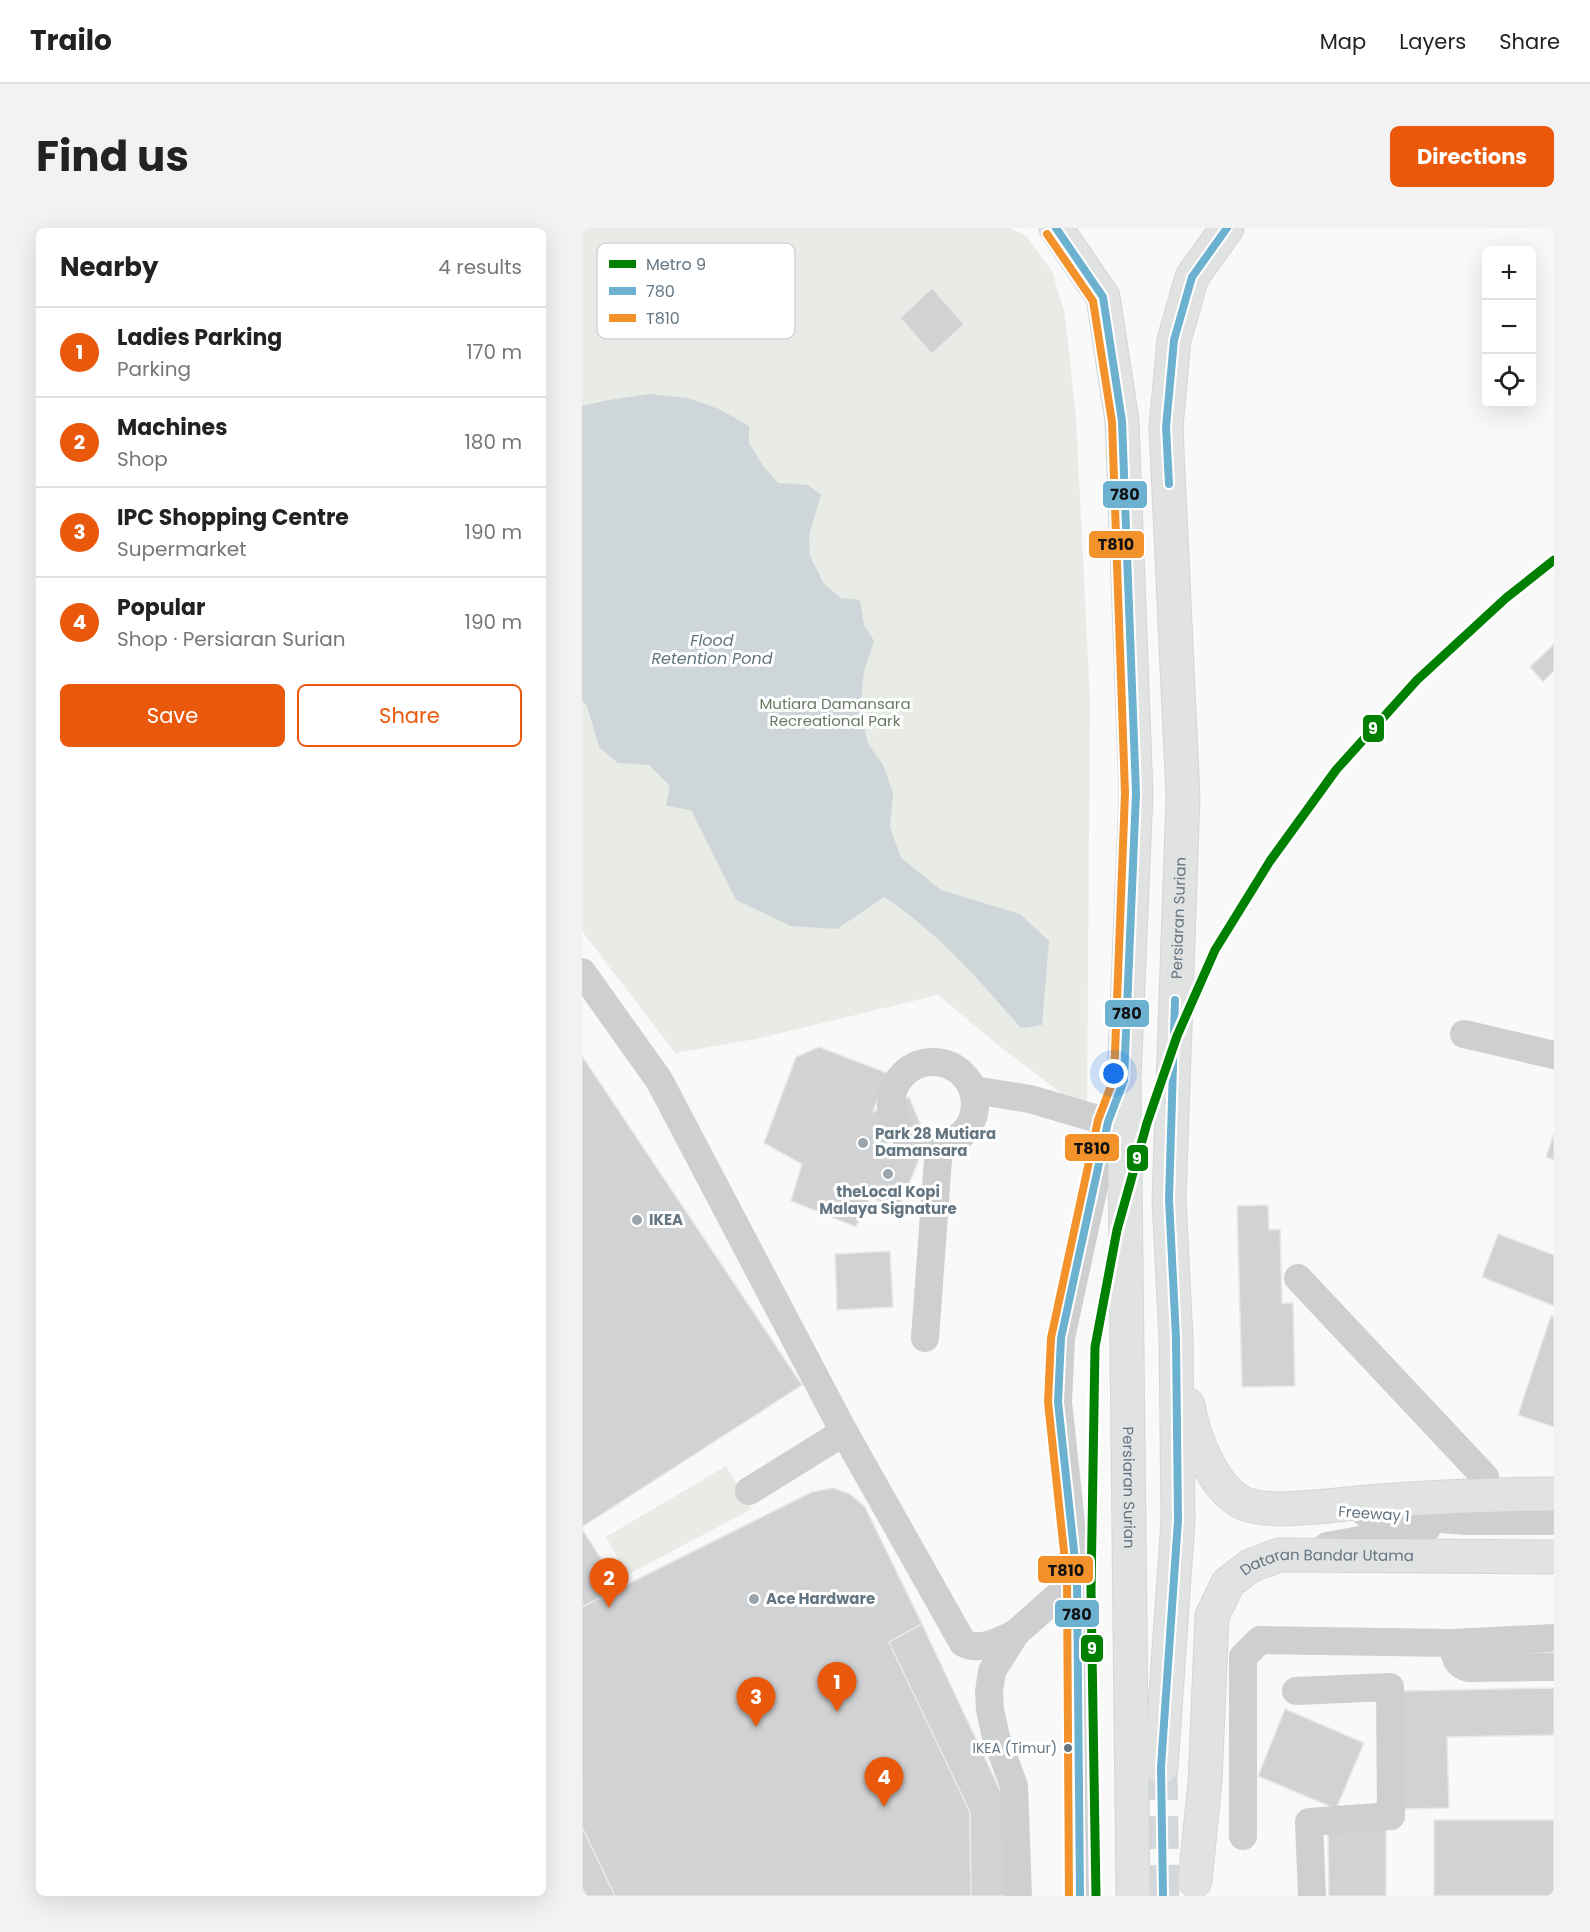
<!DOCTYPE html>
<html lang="en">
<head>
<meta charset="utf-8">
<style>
  :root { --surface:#fff; --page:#f2f2f2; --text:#222; --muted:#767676; --line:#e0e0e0; --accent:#ea580c }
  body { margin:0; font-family:Poppins,sans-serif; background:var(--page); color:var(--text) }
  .controls { position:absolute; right:18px; top:18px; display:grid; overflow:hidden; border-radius:9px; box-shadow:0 6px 24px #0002 }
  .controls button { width:54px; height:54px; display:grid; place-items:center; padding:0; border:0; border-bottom:2px solid var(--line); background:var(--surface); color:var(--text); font:30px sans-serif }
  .you { position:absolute; left:532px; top:846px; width:21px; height:21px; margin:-15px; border:4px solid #fff; border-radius:50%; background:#1a73e8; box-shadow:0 0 0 9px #1a73e833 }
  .badge { display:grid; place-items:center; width:39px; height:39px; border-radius:50%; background:var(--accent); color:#fff; font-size:20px; font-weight:700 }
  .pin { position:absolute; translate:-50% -50px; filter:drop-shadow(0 2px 3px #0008) }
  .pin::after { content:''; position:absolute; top:32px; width:21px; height:18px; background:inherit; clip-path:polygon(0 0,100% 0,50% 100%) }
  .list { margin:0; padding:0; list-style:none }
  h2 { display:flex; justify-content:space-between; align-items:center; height:78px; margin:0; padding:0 24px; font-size:26px }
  h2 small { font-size:20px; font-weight:400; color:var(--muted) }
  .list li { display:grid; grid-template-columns:39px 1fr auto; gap:18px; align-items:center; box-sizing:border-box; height:90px; padding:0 24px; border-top:2px solid var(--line) }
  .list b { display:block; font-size:22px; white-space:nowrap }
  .list p { margin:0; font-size:20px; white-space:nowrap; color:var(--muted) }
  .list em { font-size:20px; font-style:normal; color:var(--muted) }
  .actions { display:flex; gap:12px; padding:18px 24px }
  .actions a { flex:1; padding:14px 0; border:2px solid var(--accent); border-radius:9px; text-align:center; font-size:21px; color:var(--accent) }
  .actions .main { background:var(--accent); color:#fff }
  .icon { flex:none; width:33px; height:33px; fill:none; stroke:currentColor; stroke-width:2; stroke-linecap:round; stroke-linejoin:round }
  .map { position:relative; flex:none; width:972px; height:1668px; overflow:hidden; border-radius:9px }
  header { display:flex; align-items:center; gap:36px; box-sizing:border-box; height:84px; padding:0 30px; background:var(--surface); border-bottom:2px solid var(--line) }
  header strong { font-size:28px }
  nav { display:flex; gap:33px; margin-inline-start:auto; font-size:21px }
  .intro { display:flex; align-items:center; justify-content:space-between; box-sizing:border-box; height:144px; padding:0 36px }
  h1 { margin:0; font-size:42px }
  .button { padding:15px 27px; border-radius:9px; background:var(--accent); color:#fff; font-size:21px; font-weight:700 }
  main { display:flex; gap:36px; padding:0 36px }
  aside { flex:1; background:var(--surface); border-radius:9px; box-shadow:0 6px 24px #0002 }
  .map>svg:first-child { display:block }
</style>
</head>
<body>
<header>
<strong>Trailo</strong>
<nav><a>Map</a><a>Layers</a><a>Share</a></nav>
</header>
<div class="intro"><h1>Find us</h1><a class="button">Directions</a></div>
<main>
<aside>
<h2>Nearby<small>4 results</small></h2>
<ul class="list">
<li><span class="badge">1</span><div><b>Ladies Parking</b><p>Parking</p></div><em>170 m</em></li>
<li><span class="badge">2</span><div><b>Machines</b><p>Shop</p></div><em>180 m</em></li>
<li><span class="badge">3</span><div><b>IPC Shopping Centre</b><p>Supermarket</p></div><em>190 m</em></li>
<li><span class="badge">4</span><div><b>Popular</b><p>Shop · Persiaran Surian</p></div><em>190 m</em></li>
</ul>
<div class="actions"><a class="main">Save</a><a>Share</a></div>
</aside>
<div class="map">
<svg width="972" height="1668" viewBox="0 0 972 1668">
  <rect width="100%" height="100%" fill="#f9f9f9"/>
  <g fill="#e8ebe6">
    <polygon points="0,0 428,0 444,8 470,43 483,87 494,189 508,473 505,885 410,812 356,767 174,811 93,825 0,703"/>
    <polygon points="144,1238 170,1281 45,1347 24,1309"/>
  </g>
  <path fill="#ced6d9" d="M68,166L106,170L137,181L167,198V215L182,239L196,255L226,257L239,267L227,307L228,328L242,356L259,370L278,372L282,397L292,413L282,443L279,470L281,492L286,516L301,537L311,565L308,599L319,630L359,662L438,686L467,713L460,797L439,800C397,752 356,704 302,669L255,701L209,698L154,672L109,582L84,578L88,558L67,537L36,535L17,519L5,478L0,472V178L27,172Z"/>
  <g fill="#d0d2d3" stroke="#e8e8e8" stroke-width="1.5">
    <polygon points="350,60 382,96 350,126 318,90"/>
    <polygon points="972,416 972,443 961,454 948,439"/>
    <polygon points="237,819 305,845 291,884 327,869 339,898 303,916 338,929 316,982 288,969 274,999 209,973 220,936 182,915 214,829"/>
    <polygon points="0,828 220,1157 0,1299"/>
    <polygon points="972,905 972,932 964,929"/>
    <polygon points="686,977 687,1002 698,1001 700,1075 711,1075 713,1158 660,1159 655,978"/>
    <polygon points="916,1006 972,1027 972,1078 900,1049"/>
    <polygon points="308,1023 311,1079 255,1082 253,1026"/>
    <polygon points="969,1088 972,1089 972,1199 936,1187"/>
    <polygon points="251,1260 268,1266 283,1279 340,1396 307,1414 388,1584 389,1668 33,1668 0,1599 0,1379 230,1264"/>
    <polygon points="0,1301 38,1360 0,1379"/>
    <polygon points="340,1396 424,1575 426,1668 389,1668 388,1584 307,1414"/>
    <polygon points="972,1460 972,1507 865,1509 867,1580 822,1581 820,1463"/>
    <polygon points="703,1481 782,1515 754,1581 676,1548"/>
    <rect x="852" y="1592" width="120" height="76"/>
    <polygon points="0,1599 33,1668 4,1668 0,1659"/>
    <polygon points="746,1599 804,1599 804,1668 747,1668"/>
  </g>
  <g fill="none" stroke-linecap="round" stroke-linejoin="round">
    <polyline stroke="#d4d8dc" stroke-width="33" stroke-dasharray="33 16" stroke-linecap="butt" points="579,1539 581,1668"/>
    <defs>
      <g id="major">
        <path id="s1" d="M474,0L521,69L540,193L554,565L542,852L551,1668"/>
        <path d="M606,1177C611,1208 630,1258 659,1274C683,1288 756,1276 786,1274C848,1269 910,1266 972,1266"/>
        <path id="s2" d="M579,1539L596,1292L594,1110L587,971L601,569L584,199"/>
        <path id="s3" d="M613,1653L623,1554L630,1388L646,1355L668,1338L697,1327L972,1329"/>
      </g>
      <polyline id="highway" points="584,199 592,112 610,49 645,0"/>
    </defs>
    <use href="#major" stroke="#d5d6d7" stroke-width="35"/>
    <use href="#highway" stroke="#d5d6d6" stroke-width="35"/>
    <g stroke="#cecfd0" stroke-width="28">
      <path d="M0,744L77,852L262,1204L381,1415C399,1424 417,1413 434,1405"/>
      <polyline points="882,806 972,827"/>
      <circle cx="351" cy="876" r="42"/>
      <polyline points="392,862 448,871 526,894"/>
      <polyline points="716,1050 903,1249 906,1267"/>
      <polyline points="343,1110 357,918"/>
      <polyline points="167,1263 262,1204"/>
      <polyline points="783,1285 885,1293 972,1293"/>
      <polyline points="745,1318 845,1300"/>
      <path d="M870,1415C873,1427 873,1437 887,1440L972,1439"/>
      <polyline points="714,1463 808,1459 809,1588 727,1594 730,1668"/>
      <polyline points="661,1608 661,1429 678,1412 870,1415 972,1410"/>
      <polyline points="436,1668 432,1558 414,1509 408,1482 407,1464 410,1443 434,1405 495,1351"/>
      <polyline points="498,1668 495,1351 476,1174 479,1110 526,894 541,857"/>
    </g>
    <use href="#major" stroke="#e1e2e2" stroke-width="33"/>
    <use href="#highway" stroke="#e1e2e2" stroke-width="33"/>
    <defs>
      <g id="bus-1">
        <polyline points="474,0 521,69 540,193 554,565 542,852 526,894 479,1110 476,1174 495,1351 498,1668"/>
        <polyline points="587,256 584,199 592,112 610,49 645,0"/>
        <polyline points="581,1668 579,1539 596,1292 594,1110 587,971 593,772"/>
      </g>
      <polyline id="bus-2" points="465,6 511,73 530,194 543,565 532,850 516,892 469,1110 466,1174 485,1352 487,1668"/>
    </defs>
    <use href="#bus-1" stroke="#fff" stroke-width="12"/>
    <use href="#bus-2" stroke="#fff" stroke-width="12"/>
    <use href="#bus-1" stroke="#6db1d1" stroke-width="8"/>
    <use href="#bus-2" stroke="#f3922b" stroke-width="8"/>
    <defs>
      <polyline id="metro-1" points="514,1668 509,1362 513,1119 535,1002 565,895 595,808 633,722 688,633 754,542 835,452 924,370 972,332"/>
    </defs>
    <use href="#metro-1" stroke="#fff" stroke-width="14"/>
    <use href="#metro-1" stroke="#008000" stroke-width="9"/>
  </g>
  <g fill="#99a4ac" stroke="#fff" stroke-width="2">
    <circle cx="281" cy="915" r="6"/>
    <circle cx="306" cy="946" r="6"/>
    <circle cx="55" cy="992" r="6"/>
    <circle cx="172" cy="1371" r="6"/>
  </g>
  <circle fill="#657683" stroke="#fff" stroke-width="2" cx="486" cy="1520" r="5"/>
  <g text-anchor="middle" stroke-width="6" stroke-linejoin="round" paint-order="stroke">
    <g font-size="14" fill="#657683" stroke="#fff" text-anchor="end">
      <text x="475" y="1525">IKEA (Timur)</text>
    </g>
    <g font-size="15" fill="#687a64" stroke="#fff">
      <text x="253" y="481">Mutiara Damansara<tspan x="253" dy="17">Recreational Park</tspan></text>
    </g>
    <g font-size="15" fill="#657683" stroke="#fff">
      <text dy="5" stroke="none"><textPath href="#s2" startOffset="850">Persiaran Surian</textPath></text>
      <text dy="5" stroke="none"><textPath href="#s1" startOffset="1276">Persiaran Surian</textPath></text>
      <text transform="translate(792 1286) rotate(4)" y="5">Freeway 1</text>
      <text dy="5" stroke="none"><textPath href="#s3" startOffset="408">Dataran Bandar Utama</textPath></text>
    </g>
    <g font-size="15" font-weight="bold" fill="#657683" stroke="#fff" text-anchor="start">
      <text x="293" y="911">Park 28 Mutiara<tspan x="293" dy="17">Damansara</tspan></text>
      <text x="306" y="969" text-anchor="middle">theLocal Kopi<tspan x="306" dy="17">Malaya Signature</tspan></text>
      <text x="67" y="997">IKEA</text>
      <text x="184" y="1376">Ace Hardware</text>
    </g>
    <g font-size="16" font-style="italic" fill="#60757c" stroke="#fff">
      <text x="130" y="418">Flood<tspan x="130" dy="18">Retention Pond</tspan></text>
    </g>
  </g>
  <rect x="15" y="15" width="198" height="96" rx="9" fill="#fff" stroke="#d1d6da" stroke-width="1.5"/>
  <rect x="27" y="32" width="27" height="8" fill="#008000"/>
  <rect x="27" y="59" width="27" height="8" fill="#6db1d1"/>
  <rect x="27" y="86" width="27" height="8" fill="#f3922b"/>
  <g font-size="16" fill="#657683">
    <text x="64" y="42">Metro 9</text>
    <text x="64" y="69">780</text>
    <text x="64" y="96">T810</text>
  </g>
  <g stroke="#fff" stroke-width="2">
    <rect x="520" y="252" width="46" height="29" rx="6" fill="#6db1d1"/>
    <rect x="506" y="302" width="57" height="29" rx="6" fill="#f3922b"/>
    <rect x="780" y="486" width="23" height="29" rx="6" fill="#008000"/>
    <rect x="522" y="771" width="46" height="29" rx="6" fill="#6db1d1"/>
    <rect x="482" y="905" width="56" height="29" rx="6" fill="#f3922b"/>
    <rect x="544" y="916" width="23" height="28" rx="6" fill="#008000"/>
    <rect x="455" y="1327" width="57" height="29" rx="6" fill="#f3922b"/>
    <rect x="472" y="1371" width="46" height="29" rx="6" fill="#6db1d1"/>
    <rect x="498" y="1406" width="24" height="29" rx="6" fill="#008000"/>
  </g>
  <g font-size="16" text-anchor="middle" font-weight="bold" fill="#fff">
    <text x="791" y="506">9</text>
    <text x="555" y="936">9</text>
    <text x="510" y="1426">9</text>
  </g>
  <g font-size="16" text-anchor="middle" font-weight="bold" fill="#111">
    <text x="543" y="272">780</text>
    <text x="534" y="322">T810</text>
    <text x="545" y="791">780</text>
    <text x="510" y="926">T810</text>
    <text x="484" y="1348">T810</text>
    <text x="495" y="1392">780</text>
  </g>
</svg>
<div class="controls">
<button>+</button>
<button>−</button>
<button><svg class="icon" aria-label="locate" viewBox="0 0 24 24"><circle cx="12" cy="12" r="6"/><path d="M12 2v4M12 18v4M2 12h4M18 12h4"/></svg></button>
</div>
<div class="you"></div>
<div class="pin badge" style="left:255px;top:1484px">1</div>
<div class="pin badge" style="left:27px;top:1380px">2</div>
<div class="pin badge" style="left:174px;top:1499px">3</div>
<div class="pin badge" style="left:302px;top:1579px">4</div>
</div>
</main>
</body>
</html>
